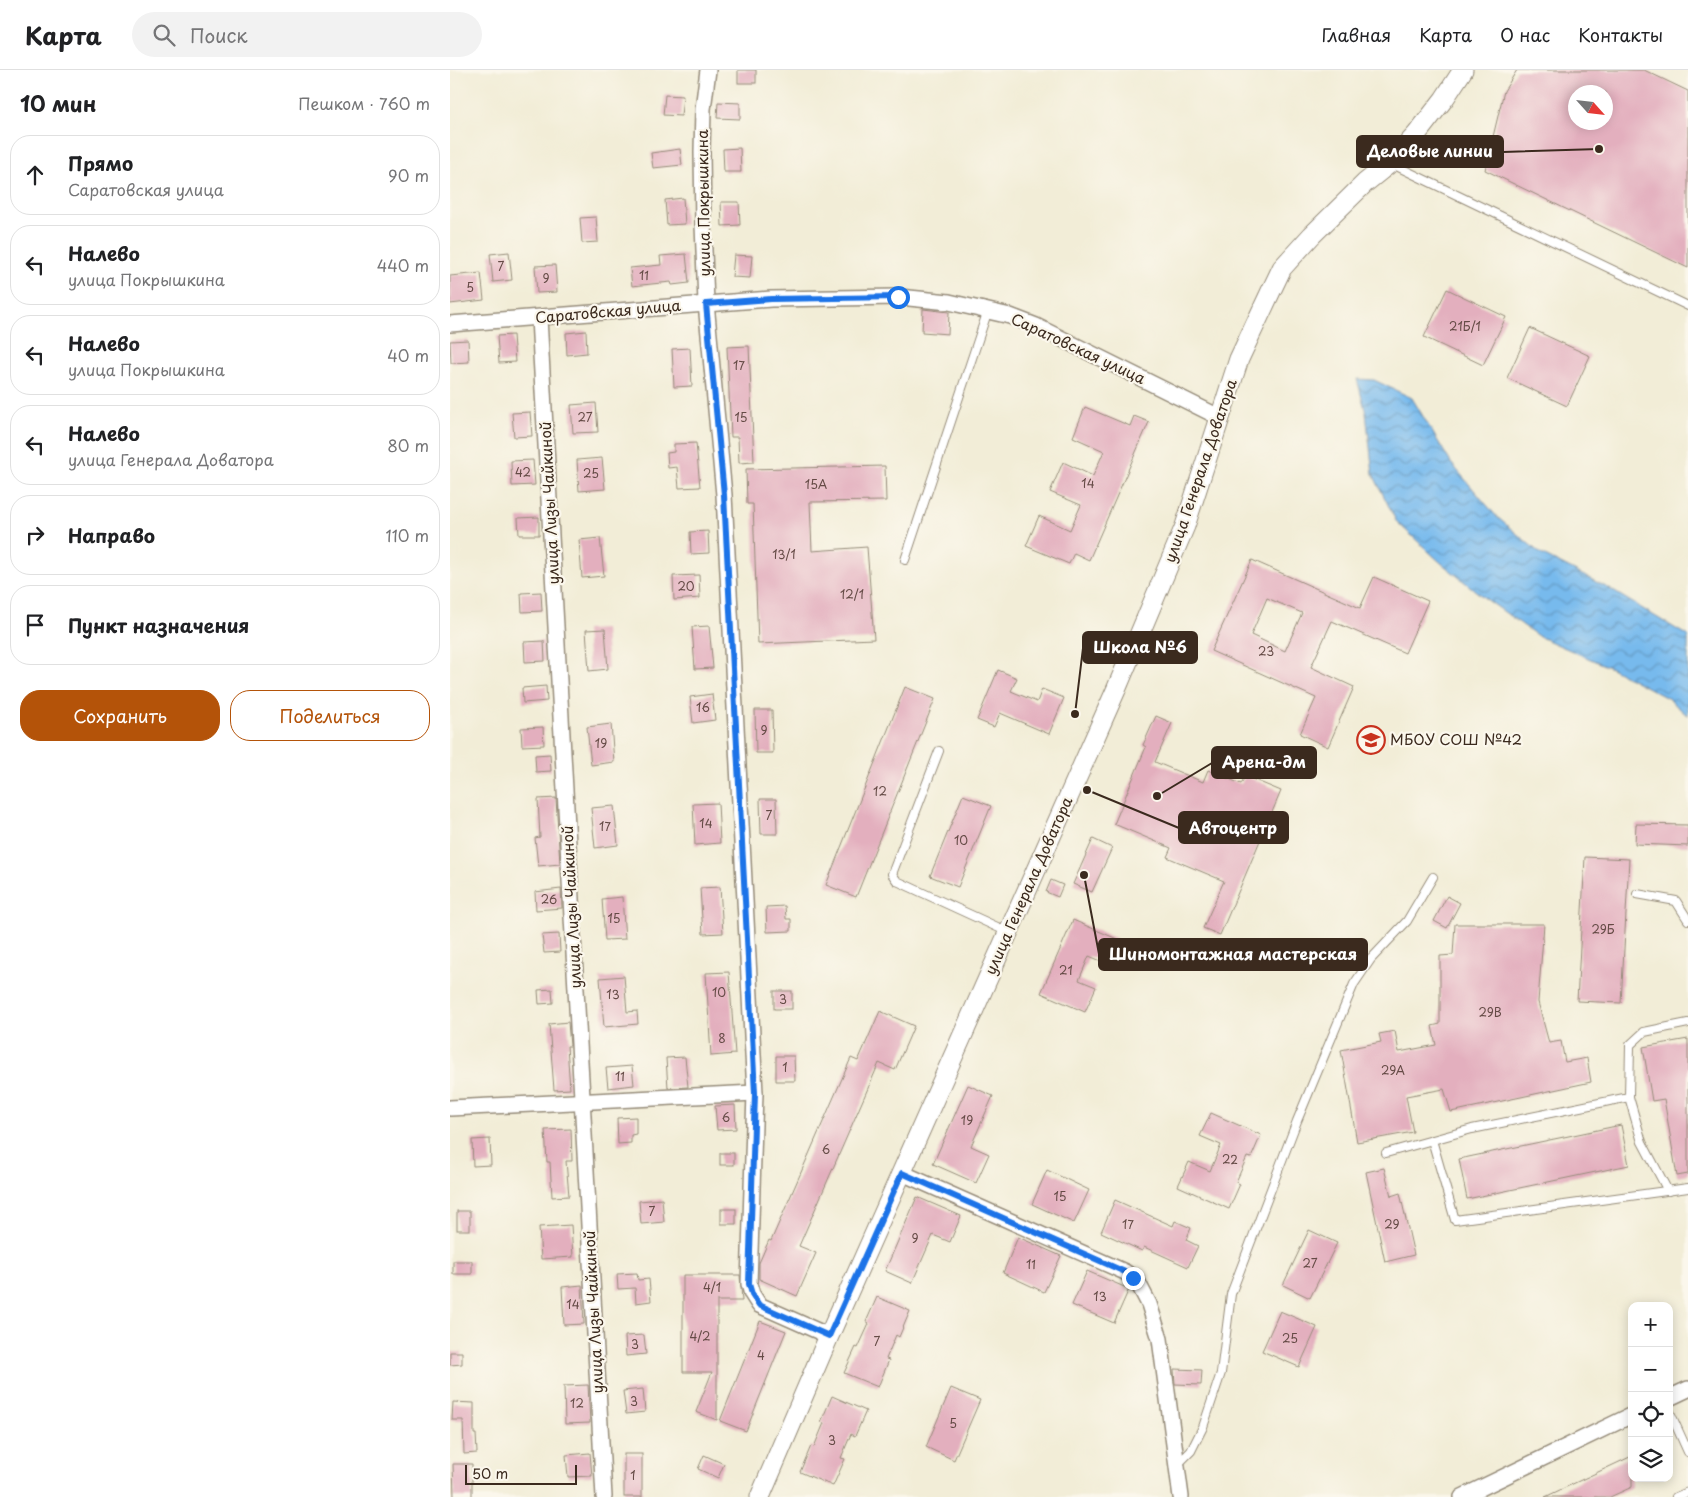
<!DOCTYPE html>
<html lang="ru">
<head>
<meta charset="utf-8">
<style>
  :root { --surface:#fff; --page:#f2f2f2; --text:#202124; --muted:#757577; --line:#e0e0e0; --accent:#b45309 }
  body { margin:0; font-family:"Playpen Sans",sans-serif; background:var(--page); color:var(--text) }
  .controls { position:absolute; right:15px; bottom:15px; display:grid; overflow:hidden; border-radius:10px; box-shadow:0 2px 12px #0003 }
  .controls button { width:45px; height:45px; display:grid; place-items:center; padding:0; border:0; border-bottom:1px solid var(--line); background:var(--surface); color:var(--text); font:25px sans-serif }
  .compass { position:absolute; left:1118px; top:15px; width:45px; height:45px; border-radius:50%; background:var(--surface); box-shadow:0 2px 12px #0003; rotate:117deg }
  .scale { position:absolute; left:15px; bottom:12px; width:112px; box-sizing:border-box; padding-left:5px; border:2px solid #3b2a1e; border-top:0; font-size:14px; line-height:18px; white-space:nowrap; color:#3b2a1e; -webkit-text-stroke:4px #fbf7ec; paint-order:stroke }
  .stop { position:absolute; width:15px; height:15px; margin:-11px; border:4px solid #1a73e8; border-radius:50%; background:#fff }
  .stop.end { background:#1a73e8; border-color:#fff; box-shadow:0 1px 5px #0008 }
  .list { margin:0; padding:0; list-style:none }
  h2 { display:flex; justify-content:space-between; align-items:center; height:65px; margin:0; padding:0 20px; font-size:21px }
  h2 small { font-size:16px; font-weight:400; color:var(--muted) }
  .list li { display:grid; grid-template-columns:32px 1fr auto; gap:15px; align-items:center; box-sizing:border-box; height:80px; margin:0 10px 10px; padding:0 10px; border:1px solid var(--line); border-radius:20px }
  .list b { display:block; font-size:19px; white-space:nowrap }
  .list p { margin:0; font-size:16px; white-space:nowrap; color:var(--muted) }
  .list em { font-size:16px; font-style:normal; color:var(--muted) }
  .actions { display:flex; gap:10px; padding:15px 20px }
  .actions a { flex:1; padding:11px 0; border:1px solid var(--accent); border-radius:20px; text-align:center; font-size:18px; color:var(--accent) }
  .actions .main { background:var(--accent); color:#fff }
  .icon { flex:none; width:28px; height:28px; fill:none; stroke:currentColor; stroke-width:2; stroke-linecap:round; stroke-linejoin:round }
  .map { position:relative; flex:none; width:1238px; height:1427px; overflow:hidden }
  header { display:flex; align-items:center; gap:30px; box-sizing:border-box; height:70px; padding:0 25px; background:var(--surface); border-bottom:1px solid var(--line) }
  header strong { font-size:24px }
  nav { display:flex; gap:28px; margin-inline-start:auto; font-size:18px }
  .search { width:350px; height:45px; background:var(--page); display:flex; align-items:center; gap:12px; box-sizing:border-box; padding:0 18px; border-radius:28px; color:var(--muted); font-size:19px }
  main { display:flex }
  aside { flex:1; background:var(--surface) }
  .map>svg:first-child { display:block }
</style>
</head>
<body>
<header>
<strong>Карта</strong>
<div class="search"><svg class="icon" aria-label="search" viewBox="0 0 24 24"><circle cx="10" cy="10" r="6"/><path d="M15 15l6 6"/></svg>Поиск</div>
<nav><a>Главная</a><a>Карта</a><a>О нас</a><a>Контакты</a></nav>
</header>
<main>
<aside>
<h2>10 мин<small>Пешком · 760 m</small></h2>
<ul class="list">
<li><svg class="icon" aria-label="ahead" viewBox="0 0 24 24"><path d="M12 20V5M6 11l6-6 6 6"/></svg><div><b>Прямо</b><p>Саратовская улица</p></div><em>90 m</em></li>
<li><svg class="icon" aria-label="left" viewBox="0 0 24 24"><path d="M17 20v-9H6M10 6l-5 5 5 5"/></svg><div><b>Налево</b><p>улица Покрышкина</p></div><em>440 m</em></li>
<li><svg class="icon" aria-label="left" viewBox="0 0 24 24"><path d="M17 20v-9H6M10 6l-5 5 5 5"/></svg><div><b>Налево</b><p>улица Покрышкина</p></div><em>40 m</em></li>
<li><svg class="icon" aria-label="left" viewBox="0 0 24 24"><path d="M17 20v-9H6M10 6l-5 5 5 5"/></svg><div><b>Налево</b><p>улица Генерала Доватора</p></div><em>80 m</em></li>
<li><svg class="icon" aria-label="right" viewBox="0 0 24 24"><path d="M7 20v-9h11M14 6l5 5-5 5"/></svg><div><b>Направо</b></div><em>110 m</em></li>
<li><svg class="icon" aria-label="arrive" viewBox="0 0 24 24"><path d="M6 21V4h12l-3 4 3 4H6"/></svg><div><b>Пункт назначения</b></div></li>
</ul>
<div class="actions"><a class="main">Сохранить</a><a>Поделиться</a></div>
</aside>
<div class="map">
<svg width="1238" height="1427" viewBox="0 0 1238 1427">
  <defs>
    <pattern id="water-waves" width="16" height="10" patternUnits="userSpaceOnUse" patternTransform="scale(1.25)"><rect width="16" height="10" fill="#77baed"/><path d="M0 5q4-4 8 0t8 0" fill="none" stroke="#6397bf"/></pattern>
  </defs>
  <rect width="100%" height="100%" fill="#fbf7ec"/>
  <filter id="ink" filterUnits="userSpaceOnUse"><feTurbulence type="fractalNoise" baseFrequency=".02" numOctaves="2"/><feDisplacementMap in="SourceGraphic" scale="10" xChannelSelector="R" yChannelSelector="G"/><feConvolveMatrix kernelMatrix="1 2 1 2 8 2 1 2 1" color-interpolation-filters="sRGB"/></filter>
  <filter id="wash" filterUnits="userSpaceOnUse"><feTurbulence type="fractalNoise" baseFrequency=".0096" numOctaves="4" result="noise"/><feDisplacementMap in="SourceGraphic" scale="20" xChannelSelector="R" yChannelSelector="G"/><feGaussianBlur stdDeviation="1.12" result="paint"/><feColorMatrix in="noise" values="0 0 0 0 0 0 0 0 0 0 0 0 0 0 0 0 0 1.4 0 .05"/><feComposite in="paint" operator="in"/></filter>
  <g filter="url(#wash)">
    <rect width="100%" height="100%" fill="#f2edd7"/>
    <polygon fill="url(#water-waves)" stroke="#597286" points="907,309 924,310 962,328 1001,393 1047,447 1091,484 1158,518 1238,566 1238,646 1219,629 1161,598 1088,566 1032,526 990,492 946,451 923,404 916,343"/>
    <g id="blocks">
      <g fill="#e3afbe" fill-rule="evenodd">
        <rect x="288" y="0" width="18" height="13"/>
        <path d="M1067,0H1194L1238,21V198L1035,100L1054,21ZM1126,22H1156V52H1126Z"/>
        <polygon points="215,25 233,26 231,46 213,45"/>
        <polygon points="268,32 290,33 290,49 267,48"/>
        <polygon points="290,78 291,102 274,102 273,79"/>
        <polygon points="230,79 232,95 203,98 201,83"/>
        <polygon points="233,128 235,154 217,155 215,130"/>
        <polygon points="271,132 289,132 290,155 272,156"/>
        <polygon points="146,147 148,172 132,173 130,148"/>
        <polygon points="59,182 62,210 43,212 40,184"/>
        <polygon points="236,184 239,213 222,215 221,212 182,216 180,198 211,195 210,186"/>
        <polygon points="284,185 302,186 300,208 282,207"/>
        <polygon points="105,195 107,222 87,223 85,196"/>
        <polygon points="31,203 34,230 0,234 0,206"/>
        <polygon points="997,219 1056,247 1033,295 974,267"/>
        <polygon points="473,239 499,242 498,264 472,262"/>
        <polygon points="1080,258 1140,286 1117,336 1057,308"/>
        <polygon points="136,261 137,283 117,285 116,263"/>
        <polygon points="63,265 65,292 49,293 47,266"/>
        <polygon points="18,270 19,292 1,293 0,271"/>
        <polygon points="299,276 304,392 289,393 288,367 281,367 277,277"/>
        <polygon points="240,278 242,316 224,317 222,279"/>
        <polygon points="146,333 148,362 123,363 121,335"/>
        <polygon points="635,337 680,356 684,346 699,352 639,490 624,483 619,494 576,476 589,446 620,460 631,435 600,422 613,392 643,406 654,381 623,367"/>
        <polygon points="80,342 82,366 64,367 62,343"/>
        <polygon points="246,373 250,417 229,418 227,397 218,398 217,383 224,382 224,374"/>
        <polygon points="152,388 155,419 129,421 127,390"/>
        <polygon points="83,390 85,415 62,416 61,391"/>
        <polygon points="435,396 436,431 360,432 362,481 417,477 424,569 308,574 303,434 297,434 296,399"/>
        <polygon points="89,447 89,465 69,465 68,448"/>
        <polygon points="258,461 259,483 241,484 240,462"/>
        <polygon points="150,468 154,506 132,508 129,470"/>
        <path d="M802,490L910,538L924,507L978,531L955,583L882,551L861,597L904,617L878,677L850,664L866,628L761,581ZM817,528L852,543L835,581L801,565Z"/>
        <polygon points="249,505 250,528 224,530 223,506"/>
        <polygon points="91,522 92,541 72,542 71,523"/>
        <polygon points="259,556 263,598 245,599 242,557"/>
        <polygon points="155,559 158,599 139,601 136,560"/>
        <polygon points="94,571 95,591 75,592 74,572"/>
        <polygon points="548,600 567,608 561,621 587,632 592,619 614,628 599,664 550,643 544,657 527,650"/>
        <polygon points="96,616 97,631 73,633 72,618"/>
        <polygon points="455,617 485,629 406,827 376,815"/>
        <polygon points="262,624 265,650 243,653 240,627"/>
        <polygon points="305,640 322,640 323,683 306,683"/>
        <polygon points="706,646 722,653 705,692 753,712 758,700 791,714 795,706 831,721 770,865 753,858 774,811 717,787 721,778 664,754 696,677 693,675"/>
        <polygon points="161,654 164,692 141,695 137,657"/>
        <polygon points="93,657 94,675 72,676 71,658"/>
        <polygon points="100,684 101,701 86,702 85,685"/>
        <polygon points="513,725 541,736 508,817 480,806"/>
        <polygon points="106,728 110,794 88,796 85,768 90,767 88,729"/>
        <polygon points="310,729 326,729 327,764 311,764"/>
        <polygon points="268,733 270,773 245,775 243,734"/>
        <polygon points="164,736 168,775 145,778 141,738"/>
        <polygon points="1186,754 1238,755 1238,776 1185,774"/>
        <polygon points="643,769 662,778 642,822 623,814"/>
        <polygon points="1135,787 1179,789 1171,933 1127,931"/>
        <polygon points="601,810 613,815 608,827 596,822"/>
        <polygon points="270,817 273,863 253,864 250,818"/>
        <polygon points="111,819 112,838 86,840 85,822"/>
        <polygon points="997,826 1010,833 997,858 984,851"/>
        <polygon points="172,827 175,869 155,870 152,829"/>
        <polygon points="335,836 336,849 341,849 341,861 317,862 316,837"/>
        <polygon points="623,850 667,869 656,893 639,886 629,910 646,917 635,942 591,923"/>
        <polygon points="1005,854 1094,854 1088,932 1099,973 1111,971 1115,992 1137,988 1141,1012 1001,1042 994,1019 956,1026 963,1062 907,1072 891,980 931,972 929,964 945,961 949,982 986,975 982,956 990,954 990,886 1003,885"/>
        <polygon points="109,864 110,882 94,883 92,865"/>
        <polygon points="279,902 285,984 261,986 256,903"/>
        <polygon points="174,906 177,942 187,941 188,954 154,957 150,908"/>
        <polygon points="102,919 103,933 89,934 88,920"/>
        <rect x="324" y="921" width="18" height="18"/>
        <polygon points="430,941 464,956 445,1000 429,993 349,1176 366,1183 347,1226 309,1209 309,1193 319,1170 321,1171 401,988 408,991"/>
        <polygon points="118,952 120,976 117,976 120,1019 104,1020 99,954"/>
        <polygon points="1238,969 1238,1104 1227,1106 1214,1029 1202,1031 1193,977"/>
        <polygon points="326,986 344,986 345,1011 326,1011"/>
        <polygon points="235,987 238,1017 218,1018 216,988"/>
        <polygon points="182,996 184,1015 158,1018 156,998"/>
        <polygon points="518,1015 543,1026 521,1076 539,1084 526,1113 483,1094"/>
        <polygon points="285,1035 286,1059 267,1060 265,1036"/>
        <polygon points="761,1043 811,1065 801,1088 797,1087 786,1112 790,1114 779,1139 728,1116 739,1092 760,1101 771,1075 750,1066"/>
        <polygon points="186,1047 186,1064 181,1065 181,1073 168,1074 167,1048"/>
        <polygon points="1171,1055 1179,1095 1017,1129 1009,1089"/>
        <polygon points="121,1059 122,1091 116,1091 119,1126 102,1127 100,1092 97,1092 95,1060"/>
        <polygon points="40,1069 41,1095 23,1096 22,1070"/>
        <rect x="270" y="1083" width="14" height="12"/>
        <polygon points="934,1098 941,1126 950,1123 964,1185 935,1192 916,1102"/>
        <polygon points="597,1100 639,1120 624,1153 582,1134"/>
        <polygon points="467,1127 511,1146 500,1172 483,1165 462,1213 435,1201"/>
        <polygon points="212,1129 214,1152 191,1154 189,1131"/>
        <polygon points="665,1130 723,1156 725,1151 741,1158 736,1170 748,1176 738,1197 694,1177 692,1181 651,1162"/>
        <rect x="271" y="1139" width="15" height="15"/>
        <rect x="7" y="1141" width="13" height="19"/>
        <polygon points="121,1155 123,1187 91,1189 89,1157"/>
        <polygon points="859,1160 887,1173 860,1228 833,1215"/>
        <polygon points="568,1167 611,1186 594,1222 553,1203"/>
        <rect x="3" y="1191" width="19" height="13"/>
        <polygon points="637,1201 679,1219 664,1253 622,1235"/>
        <polygon points="187,1203 188,1210 199,1209 201,1231 186,1233 185,1218 168,1219 167,1204"/>
        <polygon points="233,1205 290,1205 292,1231 267,1231 267,1350 246,1342 262,1302 233,1302"/>
        <polygon points="132,1215 134,1254 114,1255 112,1217"/>
        <polygon points="427,1227 460,1241 449,1267 446,1265 436,1289 439,1290 428,1317 394,1303 406,1277 408,1278 419,1254 416,1252"/>
        <polygon points="830,1241 867,1257 849,1297 812,1281"/>
        <polygon points="310,1251 336,1261 296,1361 270,1351"/>
        <polygon points="194,1265 196,1284 176,1286 175,1266"/>
        <polygon points="0,1282 12,1282 12,1294 0,1295"/>
        <polygon points="724,1299 752,1300 751,1315 725,1314"/>
        <polygon points="138,1315 140,1353 115,1354 114,1316"/>
        <polygon points="501,1318 530,1330 504,1390 476,1377"/>
        <polygon points="193,1319 195,1342 176,1344 173,1321"/>
        <polygon points="382,1326 416,1341 405,1366 401,1364 391,1388 395,1389 383,1416 350,1402 361,1376 364,1377 374,1353 371,1352"/>
        <polygon points="3,1332 24,1333 24,1364 26,1364 27,1383 14,1384 13,1350 2,1350"/>
        <polygon points="140,1383 142,1406 118,1407 116,1385"/>
        <rect x="174" y="1384" width="18" height="43"/>
        <polygon points="254,1385 274,1394 268,1408 248,1399"/>
        <polygon points="1182,1386 1182,1417 1160,1427 1095,1427"/>
        <polygon points="3,1394 22,1394 22,1427 4,1427"/>
      </g>
    </g>
  </g>
  <g filter="url(#ink)">
    <use href="#blocks" fill-opacity="0" stroke="#968c7a" stroke-width="1"/>
    <g fill="none" stroke-linecap="round" stroke-linejoin="round">
      <defs>
        <g id="service">
          <polyline points="940,93 1238,236"/>
          <polyline points="455,490 538,240"/>
          <polyline points="489,681 442,804 447,811 558,862"/>
          <polyline points="1187,824 1226,831 1238,850"/>
          <polyline points="1179,1027 1192,1072 1218,1121"/>
          <polyline points="982,1070 1005,1150 1238,1118"/>
          <polyline points="936,1083 1022,1059 1179,1027 1180,975 1194,962 1238,953"/>
          <polyline points="1219,1340 1238,1382"/>
          <polyline points="727,1395 741,1381 753,1357 771,1303 781,1224 847,1051 904,914 921,889 957,851 983,807"/>
          <polyline points="1226,1427 1238,1422"/>
        </g>
        <g id="minor">
          <polyline points="258,0 253,39 252,82 253,154 256,233 274,425 305,1023 299,1214 302,1224 309,1235 379,1266"/>
          <polyline points="89,248 154,1427"/>
          <polyline points="0,254 321,229 449,227 499,232 560,246 586,256 771,348"/>
          <polyline points="0,1038 305,1023"/>
          <polyline points="452,1103 675,1202 687,1211 699,1234 710,1269 731,1427"/>
          <polyline points="1219,1328 1238,1319"/>
          <polyline points="1012,1427 1182,1345"/>
        </g>
        <polyline id="tertiary" points="310,1427 379,1266 666,620 735,456 789,289 821,221 832,198 862,165 915,113 940,93 966,65 994,29 1013,0"/>
      </defs>
      <use href="#service" stroke="#968c7a" stroke-width="10"/>
      <use href="#minor" stroke="#968c7a" stroke-width="18"/>
      <use href="#tertiary" stroke="#968c7a" stroke-width="21"/>
      <use href="#service" stroke="#fff" stroke-width="8"/>
      <use href="#minor" stroke="#fff" stroke-width="15"/>
      <use href="#tertiary" stroke="#fff" stroke-width="19"/>
    </g>
  </g>
  <g fill="none" stroke-linecap="round" stroke-linejoin="round" filter="url(#ink)">
    <polyline stroke="#1a73e8" stroke-width="6" points="448,227 321,229 256,234 274,425 305,1023 299,1214 302,1224 309,1235 379,1266 452,1103 675,1202 683,1208"/>
  </g>
  <defs>
    <symbol id="school-ring" viewBox="-11 -11 22 22"><circle r="9.5" fill="#fbf7ec" stroke="#c8321e" stroke-width="1.5"/><path d="M0-5L7-2L0 1L-7-2ZM-4 1L0 2.5L4 1V4Q0 6-4 4Z" fill="#c8321e"/></symbol>
  </defs>
  <g fill-rule="evenodd">
    <use href="#school-ring" x="905" y="654" width="32" height="32"/>
  </g>
  <g text-anchor="middle" stroke-width="4.5" stroke-linejoin="round" paint-order="stroke">
    <g font-size="12" fill="#654b46">
      <text x="51" y="201">7</text>
      <text x="194" y="210">11</text>
      <text x="96" y="213">9</text>
      <text x="20" y="222">5</text>
      <text x="1015" y="261">21Б/1</text>
      <text x="289" y="300">17</text>
      <text x="135" y="352">27</text>
      <text x="291" y="352">15</text>
      <text x="73" y="407">42</text>
      <text x="141" y="408">25</text>
      <text x="638" y="418">14</text>
      <text x="366" y="419">15А</text>
      <text x="334" y="489">13/1</text>
      <text x="236" y="521">20</text>
      <text x="402" y="529">12/1</text>
      <text x="816" y="586">23</text>
      <text x="253" y="642">16</text>
      <text x="314" y="665">9</text>
      <text x="151" y="678">19</text>
      <text x="430" y="726">12</text>
      <text x="319" y="750">7</text>
      <text x="256" y="758">14</text>
      <text x="155" y="761">17</text>
      <text x="511" y="775">10</text>
      <text x="99" y="834">26</text>
      <text x="164" y="853">15</text>
      <text x="1153" y="864">29Б</text>
      <text x="616" y="905">21</text>
      <text x="269" y="927">10</text>
      <text x="163" y="929">13</text>
      <text x="333" y="934">3</text>
      <text x="1040" y="947">29В</text>
      <text x="272" y="973">8</text>
      <text x="335" y="1002">1</text>
      <text x="943" y="1005">29А</text>
      <text x="170" y="1011">11</text>
      <text x="276" y="1052">6</text>
      <text x="517" y="1055">19</text>
      <text x="376" y="1084">6</text>
      <text x="780" y="1094">22</text>
      <text x="610" y="1131">15</text>
      <text x="202" y="1146">7</text>
      <text x="678" y="1159">17</text>
      <text x="942" y="1159">29</text>
      <text x="465" y="1173">9</text>
      <text x="860" y="1198">27</text>
      <text x="581" y="1199">11</text>
      <text x="262" y="1222">4/1</text>
      <text x="650" y="1231">13</text>
      <text x="123" y="1239">14</text>
      <text x="250" y="1271">4/2</text>
      <text x="840" y="1273">25</text>
      <text x="427" y="1276">7</text>
      <text x="185" y="1279">3</text>
      <text x="311" y="1290">4</text>
      <text x="184" y="1336">3</text>
      <text x="127" y="1338">12</text>
      <text x="503" y="1358">5</text>
      <text x="382" y="1375">3</text>
      <text x="183" y="1410">1</text>
    </g>
    <g font-size="15" fill="#3b2a1e" stroke="#fbf7ec">
      <text transform="translate(254 133) rotate(-91)" y="5">улица Покрышкина</text>
      <text transform="translate(158 242) rotate(-5)" y="5">Саратовская улица</text>
      <text transform="translate(628 279) rotate(25)" y="5">Саратовская улица</text>
      <text transform="translate(751 401) rotate(-71)" y="5">улица Генерала Доватора</text>
      <text transform="translate(100 433) rotate(-93)" y="5">улица Лизы Чайкиной</text>
      <text transform="translate(579 816) rotate(-66)" y="5">улица Генерала Доватора</text>
      <text transform="translate(122 837) rotate(-93)" y="5">улица Лизы Чайкиной</text>
      <text transform="translate(144 1242) rotate(-93)" y="5">улица Лизы Чайкиной</text>
    </g>
    <g font-size="15" fill="#3b2a1e" stroke="#fbf7ec" text-anchor="start">
      <text x="940" y="675">МБОУ СОШ №42</text>
    </g>
  </g>
  <path fill="none" stroke="#3b2a1e" stroke-width="2" d="M1149 79L1053 82M625 644L633 578M707 726L762 693M637 720L729 758M634 805L649 884"/>
  <g fill="#3b2a1e" stroke="#fbf7ec" stroke-width="2">
    <circle cx="1149" cy="79" r="5"/>
    <circle cx="625" cy="644" r="5"/>
    <circle cx="707" cy="726" r="5"/>
    <circle cx="637" cy="720" r="5"/>
    <circle cx="634" cy="805" r="5"/>
  </g>
  <g fill="#3b2a1e" stroke="#3b2a1e" stroke-width="2">
    <rect x="907" y="66" width="146" height="31" rx="5"/>
    <rect x="633" y="562" width="114" height="31" rx="5"/>
    <rect x="762" y="677" width="104" height="31" rx="5"/>
    <rect x="729" y="742" width="109" height="31" rx="5"/>
    <rect x="649" y="869" width="268" height="31" rx="5"/>
  </g>
  <g font-size="16" text-anchor="middle" font-weight="bold" fill="#fff">
    <text x="980" y="87">Деловые линии</text>
    <text x="690" y="583">Школа №6</text>
    <text x="814" y="698">Арена-дм</text>
    <text x="783" y="764">Автоцентр</text>
    <text x="783" y="890">Шиномонтажная мастерская</text>
  </g>
</svg>
<div class="controls">
<button>+</button>
<button>−</button>
<button><svg class="icon" aria-label="locate" viewBox="0 0 24 24"><circle cx="12" cy="12" r="6"/><path d="M12 2v4M12 18v4M2 12h4M18 12h4"/></svg></button>
<button><svg class="icon" aria-label="layers" viewBox="0 0 24 24"><path d="M12 4l9 5-9 5-9-5zM3 14l9 5 9-5"/></svg></button>
</div>
<svg class="compass" viewBox="-18 -18 36 36"><path d="M0-13l5 13h-10z" fill="#e53935"/><path d="M0 13l5-13h-10z" fill="#757577"/></svg>
<div class="scale">50 m</div>
<div class="stop" style="left:448px;top:227px"></div>
<div class="stop end" style="left:683px;top:1208px"></div>
</div>
</main>
</body>
</html>
